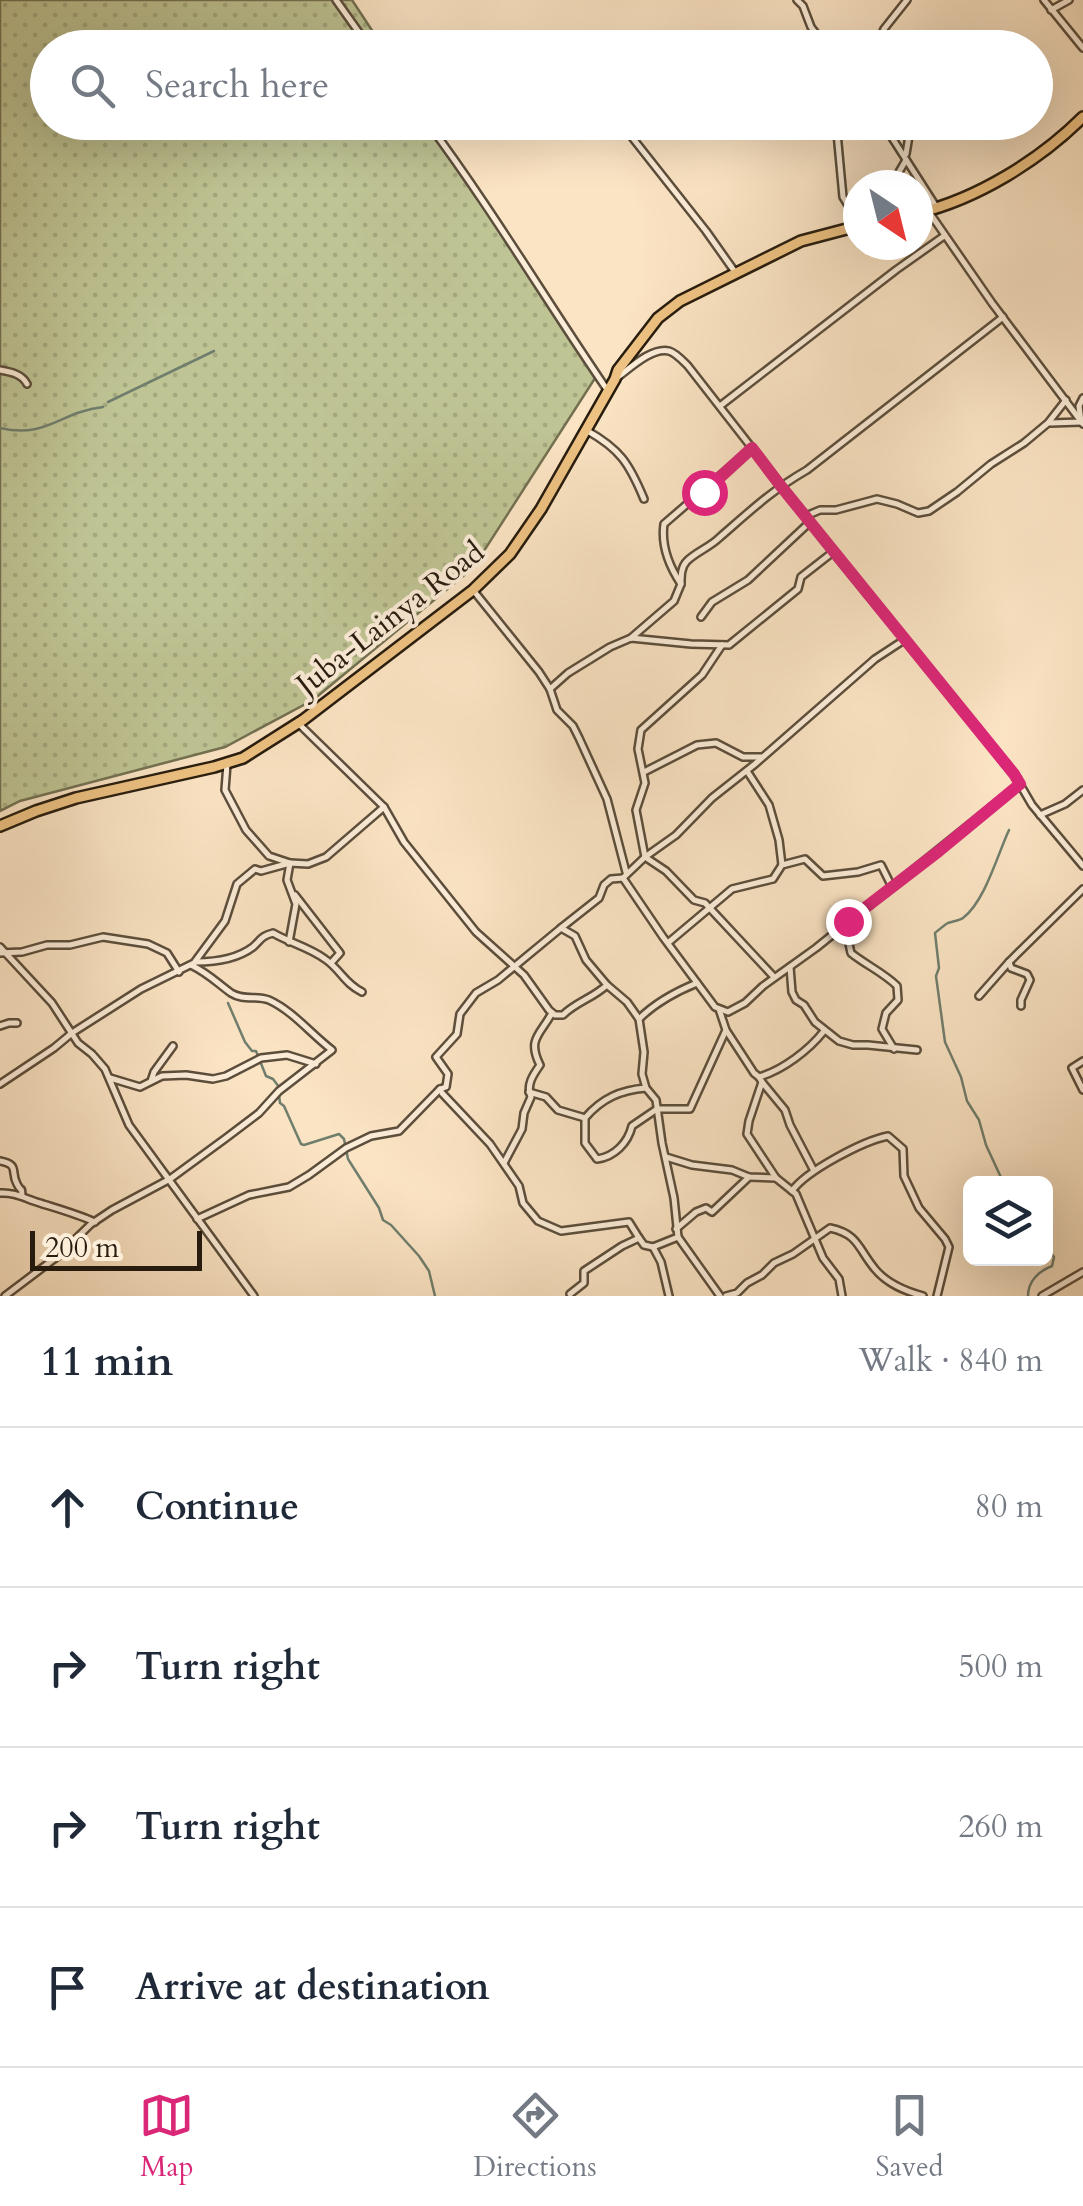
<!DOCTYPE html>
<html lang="en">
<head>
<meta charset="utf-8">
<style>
  :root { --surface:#fff; --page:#f2f2f3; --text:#1f2937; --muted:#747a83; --line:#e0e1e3; --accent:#db2777 }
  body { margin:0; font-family:Cardo,serif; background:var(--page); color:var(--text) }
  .controls { position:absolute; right:30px; bottom:30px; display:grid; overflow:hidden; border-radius:15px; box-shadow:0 10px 40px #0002 }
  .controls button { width:90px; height:90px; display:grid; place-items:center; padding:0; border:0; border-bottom:2px solid var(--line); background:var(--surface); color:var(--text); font:50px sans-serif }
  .compass { position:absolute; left:843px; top:170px; width:90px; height:90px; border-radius:50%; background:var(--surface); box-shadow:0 10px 40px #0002; rotate:145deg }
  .scale { position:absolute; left:30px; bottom:25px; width:172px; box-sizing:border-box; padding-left:10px; border:5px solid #271c0e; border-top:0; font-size:28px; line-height:35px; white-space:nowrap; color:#271c0e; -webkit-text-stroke:8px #fcedd9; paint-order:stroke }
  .stop { position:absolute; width:30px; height:30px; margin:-22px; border:8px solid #db2777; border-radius:50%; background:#fff }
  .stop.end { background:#db2777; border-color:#fff; box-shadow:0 2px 10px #0008 }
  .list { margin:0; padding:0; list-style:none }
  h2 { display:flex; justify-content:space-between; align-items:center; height:130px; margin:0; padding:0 40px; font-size:42px }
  h2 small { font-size:32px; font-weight:400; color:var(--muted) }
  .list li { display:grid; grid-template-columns:65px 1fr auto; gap:30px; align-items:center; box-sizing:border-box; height:160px; padding:0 40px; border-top:2px solid var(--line) }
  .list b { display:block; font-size:38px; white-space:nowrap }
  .list em { font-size:32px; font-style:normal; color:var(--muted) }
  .icon { flex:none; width:55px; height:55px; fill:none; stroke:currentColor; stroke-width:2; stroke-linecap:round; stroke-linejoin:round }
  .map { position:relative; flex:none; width:1083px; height:1296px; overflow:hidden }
  .search { position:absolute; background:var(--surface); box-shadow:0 10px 40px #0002; left:30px; right:30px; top:30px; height:110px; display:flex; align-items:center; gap:25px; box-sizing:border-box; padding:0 35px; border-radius:55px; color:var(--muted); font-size:38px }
  .sheet { height:770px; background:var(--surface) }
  nav { display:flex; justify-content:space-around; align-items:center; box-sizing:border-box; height:140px; border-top:2px solid var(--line); background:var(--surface); font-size:28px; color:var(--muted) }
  nav a { display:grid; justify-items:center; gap:5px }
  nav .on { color:var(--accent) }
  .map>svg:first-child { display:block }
</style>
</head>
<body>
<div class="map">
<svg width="1083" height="1296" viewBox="0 0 1083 1296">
  <defs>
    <pattern id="grass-dots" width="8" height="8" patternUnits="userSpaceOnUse" patternTransform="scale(2.5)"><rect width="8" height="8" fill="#bfc494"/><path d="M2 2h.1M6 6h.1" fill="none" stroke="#a4a87e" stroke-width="1.8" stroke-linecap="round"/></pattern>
  </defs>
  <rect width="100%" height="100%" fill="#fbe4c4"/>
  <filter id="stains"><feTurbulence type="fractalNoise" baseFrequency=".002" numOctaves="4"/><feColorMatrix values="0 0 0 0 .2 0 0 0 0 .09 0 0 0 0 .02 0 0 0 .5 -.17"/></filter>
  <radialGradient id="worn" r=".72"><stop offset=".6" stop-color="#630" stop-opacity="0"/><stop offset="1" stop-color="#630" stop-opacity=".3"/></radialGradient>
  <polygon fill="url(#grass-dots)" stroke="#737051" stroke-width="2.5" points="0,0 352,0 383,47 48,48 48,122 433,123 599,372 473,568 313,700 225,747 20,801 0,811"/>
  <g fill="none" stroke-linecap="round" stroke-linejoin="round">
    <g stroke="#707e6d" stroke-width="2.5">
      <polyline points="108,402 214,351"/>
      <path d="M0,428C47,439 59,412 103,407"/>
      <polyline points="228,1003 245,1042 252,1051 256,1051 266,1076 273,1079 279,1087"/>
      <polyline points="279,1095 280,1103 284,1106 301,1144 304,1145 339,1134 344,1139 348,1159 379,1208 383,1220 391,1225 419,1256 429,1271 435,1296"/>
      <path d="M1004,1184L986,1145L979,1120L967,1101L961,1077L945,1042L936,976L939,968L935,933C936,932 947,923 948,923C953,921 959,921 963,918C985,901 997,856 1009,830"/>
      <path d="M1028,1296C1028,1281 1039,1271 1052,1266L1054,1257L1046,1246"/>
    </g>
    <defs>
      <g id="street">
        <polyline points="336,0 370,48"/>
        <polyline points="797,0 803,6 811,27 827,48"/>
        <polyline points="1044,0 1083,48"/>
        <polyline points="1051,10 1069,0"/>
        <polyline points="876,48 884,29 907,0"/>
        <path d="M427,122C492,209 547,302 608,391"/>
        <polyline points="620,122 706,231 735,272"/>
        <polyline points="836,122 843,197 858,221"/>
        <polyline points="882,122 937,208"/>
        <polyline points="906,154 909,136 914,122"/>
        <polyline points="898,185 899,172 906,160"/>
        <polyline points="929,212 992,303 1083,424"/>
        <path d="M0,370C11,372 22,374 27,384"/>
        <path d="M618,377C630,368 652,347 669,351C676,353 683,361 688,366L833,552L1014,774L1032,805L1083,866"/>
        <polyline points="720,406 896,270 944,236"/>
        <polyline points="1050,423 1081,422 1079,406 1083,398"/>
        <path d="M586,430C620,449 629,463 644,499"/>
        <polyline points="806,516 820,510 836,510 877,499 897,504 918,513 929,511 957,492 991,464 1024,443 1048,423 1066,400"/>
        <path d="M681,584C681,576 681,567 687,561C696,552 710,547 719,538C749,512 772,490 807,470L1003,317"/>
        <polyline points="473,590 539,672 550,689 568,673 610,647 631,638 691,644 729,645 798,589 801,577 833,552"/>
        <polyline points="701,617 712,602 748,580 810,522"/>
        <path d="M631,638L674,601L681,584C669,566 661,545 664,524L752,448"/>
        <polyline points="904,640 875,659 755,764 712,798 676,835 645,857 623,878 663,937 715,1007 728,1012 745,1003 763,986 816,948 1020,784"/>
        <polyline points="722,645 702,675 641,730 638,749 645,783 636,810 645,857 666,871 694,900 705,903 774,977"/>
        <polyline points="550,689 557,710 573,726 579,738 607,799 626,872"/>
        <path d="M298,723L384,807L404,842L476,932L524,975L549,1010L555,1015H563C576,1002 593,998 607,985L627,1002L639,1019L644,1052L642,1074L646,1088L656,1100L662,1143L674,1198L678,1237L653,1247L661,1262L669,1296"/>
        <polyline points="227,764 225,790 246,830 269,856 290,863 287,880 296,904 289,942"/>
        <polyline points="747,771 769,805 779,840 782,865"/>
        <polyline points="644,772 697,745 716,743 743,757 761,757"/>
        <polyline points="1040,815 1065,804 1083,790"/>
        <polyline points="295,895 340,953 331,963"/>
        <path d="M848,921L847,935L851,953C866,965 884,973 897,986L898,1000L886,1013L882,1029L894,1049"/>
        <polyline points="561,928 599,898 604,885 611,879 623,878"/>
        <polyline points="669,942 732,889 773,879 782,865 805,859 823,876 858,872 881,865 892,887"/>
        <polyline points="0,947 52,1003 78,1043 92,1054 105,1069 129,1125 254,1296"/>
        <polyline points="0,953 22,952 47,945 70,945 103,937 148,944 167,953 179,972"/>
        <path d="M196,962C214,962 237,959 253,947C261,940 261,936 273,933C290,943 309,947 325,959C341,970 344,983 362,992"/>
        <polyline points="1009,962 1011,968 1027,974 1030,980 1021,1000 1021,1006"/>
        <polyline points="790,967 792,992 796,1000 804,1005 815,1022 839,1041 853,1045 868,1045 917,1050"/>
        <polyline points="607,985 586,960 575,936 561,928 498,980 476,993 460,1014 457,1034 436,1057 448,1074 446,1087 440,1089 442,1093 490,1144 519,1186 523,1203 538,1221 561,1231 629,1222 639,1238"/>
        <polyline points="979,996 1009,962 1083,889"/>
        <path d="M639,1019C656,1002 675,992 697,983"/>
        <polyline points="0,1026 9,1023 17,1023"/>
        <path d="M726,1030L754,1073L759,1077C783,1070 809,1050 824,1031"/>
        <polyline points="1083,1061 1072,1068 1083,1090"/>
        <polyline points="759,1077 762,1082 749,1121 747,1134 776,1178"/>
        <polyline points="110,1078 140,1087 162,1076 186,1075 213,1079 226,1076 261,1058 287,1055 316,1064"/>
        <polyline points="151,1081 154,1072 173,1046"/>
        <polyline points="762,1082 785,1110 790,1125 813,1169"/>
        <polyline points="0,1084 54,1048 72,1033 141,989 194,963 225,921 237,884 255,869 261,871 290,863 308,864 326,857 384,807"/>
        <path d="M529,1092L546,1097L558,1110L585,1118V1143L597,1159C614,1157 628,1143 632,1126L657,1109H690L726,1030L719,1009"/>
        <path d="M585,1118C602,1098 621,1090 646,1088"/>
        <polyline points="666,1157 692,1165 732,1170 749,1177 776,1178 796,1194 823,1258 839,1279 842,1296"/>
        <path d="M0,1161C20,1165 10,1171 17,1184C23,1195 21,1184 22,1196"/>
        <path d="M504,1163L522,1129L524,1113L531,1097C526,1085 533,1075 540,1065C527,1039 540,1035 552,1013"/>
        <path d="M792,1191C806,1171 863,1141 888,1136L903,1149L904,1176L919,1208L945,1239L949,1247L937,1296"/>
        <path d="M0,1193C15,1192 26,1199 40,1203C59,1209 77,1214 95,1222"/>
        <polyline points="197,1219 249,1195 289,1187 309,1175 346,1148 371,1136 399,1131 440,1089"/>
        <polyline points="676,1229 696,1212 706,1208 712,1212 749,1177"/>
        <polyline points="678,1237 720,1296"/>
        <polyline points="570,1294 584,1283 584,1271 622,1246 639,1238 644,1245 653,1247"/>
        <path d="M5,1296L58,1256L91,1224L112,1210L170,1179L226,1138L259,1113L279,1091L332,1050C311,1034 293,1011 269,1000C257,995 243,1001 231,993C216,982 209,974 191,965"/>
        <path d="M726,1296L737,1293L747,1283L762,1275L774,1263L793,1254L830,1228C859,1234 858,1249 875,1269C887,1284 905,1291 923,1296"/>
        <polyline points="1042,1296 1083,1272"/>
      </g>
      <g id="primary">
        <path d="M918,213C977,199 1040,160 1083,117"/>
        <polyline points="0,826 36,811 76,798 214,767 243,758 303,720 473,590 510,554 541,509 615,379 618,370 658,318 680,301 801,241 858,226"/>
      </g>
    </defs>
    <use href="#street" stroke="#5c4e3c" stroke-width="10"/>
    <use href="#primary" stroke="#271c0e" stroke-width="14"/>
    <use href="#street" stroke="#fcedd9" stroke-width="5"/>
    <use href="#primary" stroke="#eec282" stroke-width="9"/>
  </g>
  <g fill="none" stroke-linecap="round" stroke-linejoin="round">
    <polyline stroke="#db2777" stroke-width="12" points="704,492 752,448 780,485 1014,774 1020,784 939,851 848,921"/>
  </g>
  <g text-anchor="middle" stroke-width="8" stroke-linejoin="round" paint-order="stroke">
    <g font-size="30" fill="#271c0e" stroke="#fcedd9">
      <text transform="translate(390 618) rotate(-38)" y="10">Juba-Lainya Road</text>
    </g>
  </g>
  <rect width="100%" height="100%" filter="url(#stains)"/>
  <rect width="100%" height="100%" fill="url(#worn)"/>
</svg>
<div class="controls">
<button><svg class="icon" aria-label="layers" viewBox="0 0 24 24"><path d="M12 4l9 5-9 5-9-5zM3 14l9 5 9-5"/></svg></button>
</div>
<svg class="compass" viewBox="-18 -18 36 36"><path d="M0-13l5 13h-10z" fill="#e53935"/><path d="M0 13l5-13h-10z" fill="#747a83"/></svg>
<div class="scale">200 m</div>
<div class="stop" style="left:704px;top:492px"></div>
<div class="stop end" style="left:848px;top:921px"></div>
<div class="search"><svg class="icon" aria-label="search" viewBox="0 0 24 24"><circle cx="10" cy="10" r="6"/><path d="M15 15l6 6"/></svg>Search here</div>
</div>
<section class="sheet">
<h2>11 min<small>Walk · 840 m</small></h2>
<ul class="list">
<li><svg class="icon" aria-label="ahead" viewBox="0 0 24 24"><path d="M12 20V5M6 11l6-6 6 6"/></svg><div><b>Continue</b></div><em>80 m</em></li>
<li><svg class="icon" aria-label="right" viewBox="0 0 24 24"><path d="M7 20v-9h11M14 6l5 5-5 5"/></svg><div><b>Turn right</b></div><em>500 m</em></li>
<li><svg class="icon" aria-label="right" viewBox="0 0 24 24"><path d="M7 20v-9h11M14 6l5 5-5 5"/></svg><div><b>Turn right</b></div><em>260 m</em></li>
<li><svg class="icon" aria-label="arrive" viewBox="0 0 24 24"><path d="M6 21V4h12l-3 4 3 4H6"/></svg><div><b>Arrive at destination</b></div></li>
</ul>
</section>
<nav>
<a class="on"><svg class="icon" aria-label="map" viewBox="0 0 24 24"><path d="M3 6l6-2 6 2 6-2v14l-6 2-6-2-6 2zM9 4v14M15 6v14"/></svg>Map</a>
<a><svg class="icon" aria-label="directions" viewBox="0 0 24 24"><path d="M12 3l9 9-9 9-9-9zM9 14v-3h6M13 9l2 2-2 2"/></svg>Directions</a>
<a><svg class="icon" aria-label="saved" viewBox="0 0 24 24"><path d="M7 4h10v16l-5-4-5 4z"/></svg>Saved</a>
</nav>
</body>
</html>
